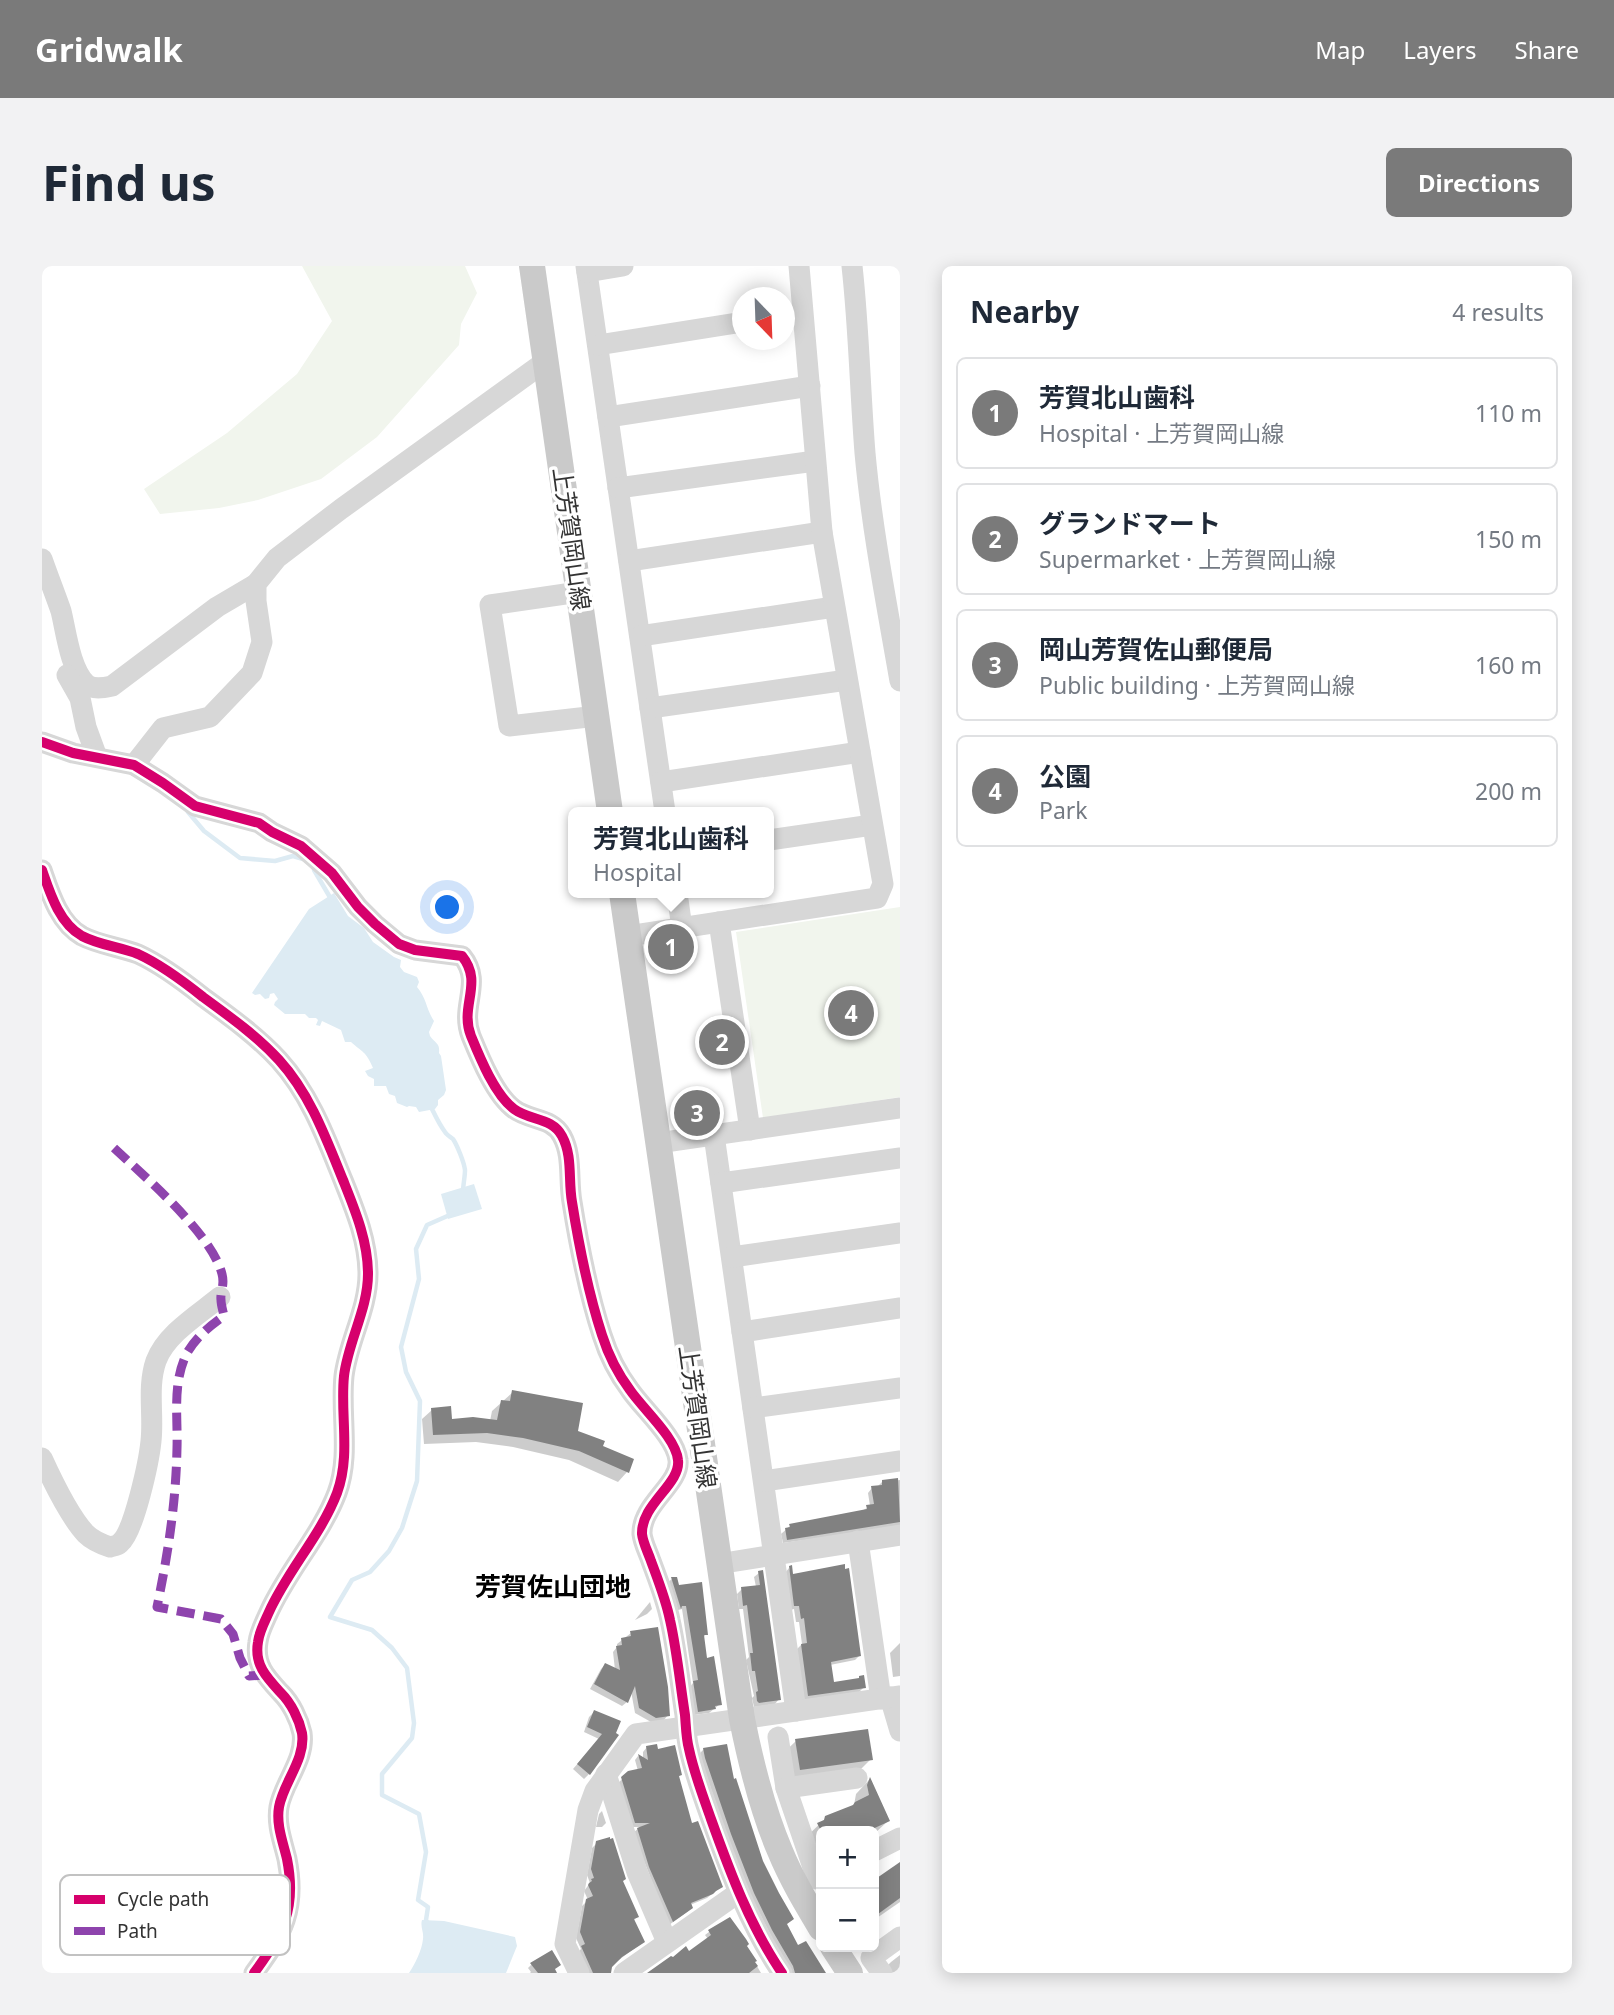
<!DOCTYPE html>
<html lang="en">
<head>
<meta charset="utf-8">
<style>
  :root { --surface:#fff; --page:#f2f2f3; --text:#1f2937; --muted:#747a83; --line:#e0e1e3; --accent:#7a7a7a }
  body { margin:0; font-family:"Noto Sans","Noto Sans JP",sans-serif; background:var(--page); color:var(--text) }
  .controls { position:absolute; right:21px; bottom:21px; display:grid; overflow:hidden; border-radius:10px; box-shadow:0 4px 18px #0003 }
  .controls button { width:63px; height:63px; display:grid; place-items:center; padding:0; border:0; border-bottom:2px solid var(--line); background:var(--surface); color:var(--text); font:35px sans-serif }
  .compass { position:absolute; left:690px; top:21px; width:63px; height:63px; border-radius:50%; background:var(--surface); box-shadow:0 4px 18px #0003; rotate:157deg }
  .you { position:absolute; left:406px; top:642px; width:24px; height:24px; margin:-18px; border:5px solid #fff; border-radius:50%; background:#1a73e8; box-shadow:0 0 0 10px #1a73e833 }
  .badge { display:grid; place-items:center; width:46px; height:46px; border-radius:50%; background:var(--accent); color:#fff; font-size:23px; font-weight:700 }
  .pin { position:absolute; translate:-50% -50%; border:4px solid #fff; box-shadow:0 2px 7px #0006 }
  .popup { position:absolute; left:526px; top:541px; width:206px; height:91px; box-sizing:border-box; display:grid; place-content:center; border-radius:10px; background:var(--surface); filter:drop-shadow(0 2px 5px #0005); font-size:23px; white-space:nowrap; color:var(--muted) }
  .popup b { font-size:26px; color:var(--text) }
  .popup::after { content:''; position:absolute; left:50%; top:100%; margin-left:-14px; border:14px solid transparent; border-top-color:var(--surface) }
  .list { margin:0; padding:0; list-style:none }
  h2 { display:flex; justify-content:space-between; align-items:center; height:91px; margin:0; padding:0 28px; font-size:30px }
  h2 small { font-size:23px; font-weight:400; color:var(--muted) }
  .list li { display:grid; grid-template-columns:46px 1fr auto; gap:21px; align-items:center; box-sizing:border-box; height:112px; margin:0 14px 14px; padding:0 14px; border:2px solid var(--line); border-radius:10px }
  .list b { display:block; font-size:26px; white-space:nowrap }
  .list p { margin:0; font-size:23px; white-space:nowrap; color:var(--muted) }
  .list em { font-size:23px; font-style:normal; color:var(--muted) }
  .map { position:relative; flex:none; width:858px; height:1707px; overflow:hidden; border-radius:10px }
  header { display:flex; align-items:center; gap:42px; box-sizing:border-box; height:98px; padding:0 35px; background:var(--accent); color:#fff }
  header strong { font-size:33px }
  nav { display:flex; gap:38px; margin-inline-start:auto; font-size:24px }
  .intro { display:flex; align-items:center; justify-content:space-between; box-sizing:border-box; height:168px; padding:0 42px }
  h1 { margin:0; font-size:49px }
  .button { padding:18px 32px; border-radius:10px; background:var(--accent); color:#fff; font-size:24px; font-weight:700 }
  main { display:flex; gap:42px; padding:0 42px }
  aside { flex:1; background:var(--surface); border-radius:10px; box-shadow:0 4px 18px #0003 }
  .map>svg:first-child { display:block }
</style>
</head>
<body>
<header>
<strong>Gridwalk</strong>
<nav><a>Map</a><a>Layers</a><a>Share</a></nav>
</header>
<div class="intro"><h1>Find us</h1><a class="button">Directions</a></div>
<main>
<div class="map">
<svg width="858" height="1707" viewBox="0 0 858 1707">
  <rect width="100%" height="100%" fill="#fff"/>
  <g fill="#f1f5ed">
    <polygon points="260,0 423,0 435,27 419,58 417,79 335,171 279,213 216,234 177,242 118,248 102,223 185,167 255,108 290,55"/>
    <polygon points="858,641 858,831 721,852 694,666"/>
  </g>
  <g fill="#ddebf3">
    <path d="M292,627L306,650L322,662L331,676L352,691L359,694L358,701L362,706L375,711L377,716L375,721C385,733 384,743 392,755L387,766L388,770C394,778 398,777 397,787L399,790L404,824L402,829L396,834V839L393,843L377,846L374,841L367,840L365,841L355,837L353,830L347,828L344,820H332V813L326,810L323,805L331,802C324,785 320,786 309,776H303L299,764L280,755L278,760L274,759L276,754L274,752H267L263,748H243L232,739L233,736L236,733L232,727L228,728L227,732L223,733L218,728L213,729L210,727L267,643Z"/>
    <polygon points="432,918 440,943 406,953 399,928"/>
    <path d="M380,1654L402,1655L473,1671L475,1680L464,1707H367C373,1698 380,1684 381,1673C382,1666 378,1661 380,1654Z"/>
  </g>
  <g fill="#0003">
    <polygon points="471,1126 558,1181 585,1206 576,1216 527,1194 471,1181 434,1176 382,1178 380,1153 390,1144 408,1155 448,1155 450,1145"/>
    <polygon points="858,1214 858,1261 741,1277 739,1268 748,1260 820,1245 828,1240 826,1227 830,1222 835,1221 840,1216"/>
    <polygon points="747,1302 750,1310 818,1389 813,1394 788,1399 791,1418 816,1414 822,1421 817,1426 761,1434 754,1384 760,1378 757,1356 754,1356 752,1343 748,1344 743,1307"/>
    <polygon points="717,1307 737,1433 733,1438 712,1441 710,1432 712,1430 704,1394 707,1391 701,1343 697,1343 695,1328 700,1323 714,1321 712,1311"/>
    <polygon points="630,1313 664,1368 661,1372 664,1394 678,1438 667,1447 652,1449 648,1421 651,1417 640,1343 636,1344 625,1317"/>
    <polygon points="608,1336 610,1343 605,1348 593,1354"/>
    <polygon points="589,1367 626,1449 622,1454 609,1456 593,1447 589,1425 585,1436 580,1440 548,1423 559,1403 563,1399 573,1404 571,1386 575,1381 575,1378"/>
    <polygon points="858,1377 858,1410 851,1411 848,1387"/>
    <polygon points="552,1446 577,1456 547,1508 542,1513 531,1503 557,1473 542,1466 547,1451"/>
    <polygon points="754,1475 829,1493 813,1509 742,1519 738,1490"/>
    <polygon points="605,1481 638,1509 636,1512 649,1559 679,1621 665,1632 648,1639 649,1642 645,1646 627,1659 591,1567 598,1561 589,1561 576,1517 587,1507 596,1505 593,1494 596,1490 601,1494 601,1486"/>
    <polygon points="662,1483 691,1515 743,1659 756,1682 783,1707 748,1707 700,1613 657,1488"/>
    <polygon points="827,1514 846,1555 832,1568 832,1565 779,1565 779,1610 762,1573 784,1552 812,1539 814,1528"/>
    <polygon points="560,1545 564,1557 560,1561 554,1561 557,1548"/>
    <polygon points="555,1577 579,1616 595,1651 591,1655 601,1676 570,1699 568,1707 544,1707 535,1687 539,1683 534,1672 540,1640 546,1634 542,1625 548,1617 545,1609 550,1582"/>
    <polygon points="858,1598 858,1636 832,1654 832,1616"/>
    <polygon points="687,1653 719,1707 608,1707 647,1687 666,1673 663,1669 667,1666"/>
    <polygon points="858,1689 858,1707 838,1707 849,1696"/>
    <polygon points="490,1698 511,1704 511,1707 488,1707 489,1706 486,1702"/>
  </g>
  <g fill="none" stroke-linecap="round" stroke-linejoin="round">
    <g stroke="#ddebf3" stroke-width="4.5">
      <polyline points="146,546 162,565 198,592 233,595 251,590 261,593"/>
      <polyline points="272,604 289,633"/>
      <path d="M389,841C393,849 397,858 403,866C405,869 408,871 411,873C415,879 422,896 423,904C423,911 421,919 421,926"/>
      <polyline points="386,1658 384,1654 386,1641 376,1634 384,1586 377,1548 340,1529 340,1508 370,1472 372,1457 365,1402 350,1382 330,1364 288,1351 310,1314 328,1306 347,1285 360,1262 375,1215 378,1135 364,1106 359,1081 377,1013 374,983 385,959 410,948"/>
    </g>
  </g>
  <g fill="#818181">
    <polygon points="470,1124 541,1137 536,1165 563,1175 561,1180 592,1193 587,1207 537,1185 481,1172 445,1167 391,1169 389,1142 409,1140 410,1153 431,1151 455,1154 459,1134 468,1135"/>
    <polygon points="856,1212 858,1256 745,1274 743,1262 748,1261 747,1258 825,1243 824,1239 832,1238 829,1220 840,1219 840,1214"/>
    <polygon points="803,1298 803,1303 807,1302 819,1390 789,1396 792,1416 817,1412 817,1410 822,1409 824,1422 766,1430 759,1378 765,1377 762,1352 759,1353 757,1340 752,1340 747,1300 750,1299 751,1308"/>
    <polygon points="721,1304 739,1434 717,1437 715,1435 714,1426 716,1425 713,1405 710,1405 708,1387 711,1387 705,1339 701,1340 699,1321 718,1319 716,1305"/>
    <polygon points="629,1311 635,1311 637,1319 660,1316 666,1369 662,1369 665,1392 672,1390 680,1439 673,1440 674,1443 656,1446 651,1415 656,1414 644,1340 640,1340 639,1343"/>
    <polygon points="616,1361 626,1421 628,1450 614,1452 597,1442 593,1420 586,1437 552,1418 563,1397 578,1404 574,1380 580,1379 579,1372 589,1370 588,1365"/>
    <polygon points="552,1444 579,1455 574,1467 577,1469 548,1509 535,1498 560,1468 545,1461"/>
    <polygon points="826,1463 831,1494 758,1504 753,1473"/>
    <polygon points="615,1478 616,1483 633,1479 640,1509 637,1510 650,1557 656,1555 681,1621 674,1625 671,1628 649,1637 651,1642 631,1656 607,1601 595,1562 608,1557 593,1557 579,1511 586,1505 600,1502 596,1488 606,1494 604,1480"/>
    <polygon points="685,1478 692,1513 694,1512 721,1595 737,1627 752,1653 745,1658 756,1679 764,1675 784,1707 753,1707 751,1700 730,1664 712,1627 689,1568 663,1492 661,1482"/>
    <polygon points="828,1511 848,1555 826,1565 779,1565 775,1557 782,1554 783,1550 811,1539 813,1536 827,1529 825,1519"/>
    <polygon points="568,1571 568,1573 571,1572 584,1613 581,1615 597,1651 592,1653 603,1676 580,1691 570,1701 569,1707 551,1707 539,1680 543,1678 538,1666 544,1633 551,1630 546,1619 547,1617 550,1615 549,1613 552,1612 549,1603 554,1575"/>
    <polygon points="858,1596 858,1632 832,1651 832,1614"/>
    <polygon points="688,1651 704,1673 707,1678 705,1680 715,1695 713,1696 716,1700 707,1707 605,1707 629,1690 631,1691 644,1680 647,1685 669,1669 666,1664"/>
    <polygon points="510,1684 519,1699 513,1703 515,1707 496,1707 488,1697"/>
  </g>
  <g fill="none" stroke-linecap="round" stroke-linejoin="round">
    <g stroke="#d7d7d7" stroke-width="21">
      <polyline points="544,0 623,546"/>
      <path d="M810,0C817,63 818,124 823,187C830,264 845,340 858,415"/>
      <polyline points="545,6 581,0"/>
      <polyline points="556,79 701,56"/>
      <polyline points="566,151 768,120"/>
      <polyline points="576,222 773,195"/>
      <path d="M0,293C6,310 13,328 19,345C24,365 28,403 44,418C51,424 61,422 70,420L175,341L214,318"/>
      <polyline points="587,295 780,266"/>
      <polyline points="537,326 448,339 467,460 555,450"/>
      <polyline points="598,370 792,341"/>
      <polyline points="25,409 38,432 44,461 55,491"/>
      <polyline points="608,442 805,414"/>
      <path d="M0,476L31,487L92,499L121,517L153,540L217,557L230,566L259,580L290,607L316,641L333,658L357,678L373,684L420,690C442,717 417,740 429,770C438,792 453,829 472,843C488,855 510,851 520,870C531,890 526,914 530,936C537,980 546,1026 560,1069C566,1088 576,1108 588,1124C601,1143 634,1172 636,1194C639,1218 599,1238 600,1268C601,1277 606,1286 609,1295C616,1314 624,1334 628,1354C635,1385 638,1417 643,1449C644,1460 644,1472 647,1483C652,1507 661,1530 669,1553C688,1606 708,1660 740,1707"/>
      <polyline points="92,499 121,462 168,451 210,407 220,376 214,335 214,318 235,292 299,243 504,95"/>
      <polyline points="619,516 818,486"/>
      <polyline points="727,574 830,559"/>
      <path d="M0,604C8,627 17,657 40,670C57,679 78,681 96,688C120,699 141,715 161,731C187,750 215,770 237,794C268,828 284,872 301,914C313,944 326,975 326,1008C326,1043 306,1076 302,1110C298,1149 309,1189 295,1227C279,1269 246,1304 227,1346C223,1355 217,1366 216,1376C212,1399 225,1412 239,1427C249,1437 257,1453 260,1467C264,1493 241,1517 237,1541C234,1559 241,1576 245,1593C255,1643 241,1668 212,1707"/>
      <polyline points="635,627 640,662"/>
      <polyline points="677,656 708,864"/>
      <polyline points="586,670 835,632 841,618 780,266 757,0"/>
      <polyline points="672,869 754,1445"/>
      <polyline points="616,877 858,842"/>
      <polyline points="679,917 858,892"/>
      <polyline points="690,991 858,967"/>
      <polyline points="700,1066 858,1042"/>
      <polyline points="711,1142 858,1122"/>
      <path d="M0,1192C10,1214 28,1251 44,1268C51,1275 59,1278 68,1281C71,1280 75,1280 78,1277C92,1266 107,1195 109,1175C112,1149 105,1121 114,1095C124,1068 156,1049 178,1031"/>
      <polyline points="722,1215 858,1195"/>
      <polyline points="816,1275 839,1433"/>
      <polyline points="676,1298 858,1269"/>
      <polyline points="848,1431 858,1465"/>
      <polyline points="736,1471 744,1522 775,1613"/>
      <polyline points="564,1508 595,1606 625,1676"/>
      <polyline points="744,1522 815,1512"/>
      <polyline points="832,1585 858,1572"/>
      <polyline points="537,1707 523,1678 546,1544 553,1525 594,1468 858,1430"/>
      <polyline points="582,1707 696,1627"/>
      <polyline points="840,1707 829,1692 858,1671"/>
    </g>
    <g stroke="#cacaca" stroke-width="26">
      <polyline points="490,0 568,546"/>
      <path d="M580,627L700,1453C709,1498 720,1543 738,1585C749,1612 764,1637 779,1662"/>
      <polyline points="791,1681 808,1707"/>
    </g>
    <path stroke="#8e44ad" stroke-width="9" stroke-dasharray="18 9" stroke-linecap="butt" d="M72,882C103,911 170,968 180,1008C183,1019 178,1026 179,1034C179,1039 181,1045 182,1050C168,1060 154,1071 145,1087C130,1117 136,1150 135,1182C134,1236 126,1288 115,1341L179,1353L191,1368L198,1392L207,1410L222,1409"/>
    <defs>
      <g id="cycleway">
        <path d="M0,476L31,487L92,499L121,517L153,540L217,557L230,566L259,580L290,607L316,641L333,658L357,678L373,684L420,690C442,717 417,740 429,770C438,792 453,829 472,843C488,855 510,851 520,870C531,890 526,914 530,936C537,980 546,1026 560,1069C566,1088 576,1108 588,1124C601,1143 634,1172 636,1194C639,1218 599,1238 600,1268C601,1277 606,1286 609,1295C616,1314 624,1334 628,1354C635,1385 638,1417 643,1449C644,1460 644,1472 647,1483C652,1507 661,1530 669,1553C688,1606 708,1660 740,1707"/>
        <path d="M0,604C8,627 17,657 40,670C57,679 78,681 96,688C120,699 141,715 161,731C187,750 215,770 237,794C268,828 284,872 301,914C313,944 326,975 326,1008C326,1043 306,1076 302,1110C298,1149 309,1189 295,1227C279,1269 246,1304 227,1346C223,1355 217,1366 216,1376C212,1399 225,1412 239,1427C249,1437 257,1453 260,1467C264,1493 241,1517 237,1541C234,1559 241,1576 245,1593C255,1643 241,1668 212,1707"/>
      </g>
    </defs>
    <use href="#cycleway" stroke="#fff" stroke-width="15"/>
    <use href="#cycleway" stroke="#d6006c" stroke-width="10"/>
  </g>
  <g text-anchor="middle" stroke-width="7" stroke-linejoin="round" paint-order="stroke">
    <g font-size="24" fill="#333" stroke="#fff">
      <text transform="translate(529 273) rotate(82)" y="8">上芳賀岡山線</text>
      <text transform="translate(655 1151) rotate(82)" y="8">上芳賀岡山線</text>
    </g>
    <g font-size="26" font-weight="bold" fill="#000" stroke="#fff">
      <text x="511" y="1330">芳賀佐山団地</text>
    </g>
  </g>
  <rect x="18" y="1609" width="230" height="80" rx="10" fill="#fff" stroke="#c2c2c2" stroke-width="2"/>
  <rect x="32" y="1629" width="31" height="9" fill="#d6006c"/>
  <rect x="32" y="1661" width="31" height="8" fill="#8e44ad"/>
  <g font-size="19" fill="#333">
    <text x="75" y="1640">Cycle path</text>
    <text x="75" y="1672">Path</text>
  </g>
</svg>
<div class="controls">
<button>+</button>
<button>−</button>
</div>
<svg class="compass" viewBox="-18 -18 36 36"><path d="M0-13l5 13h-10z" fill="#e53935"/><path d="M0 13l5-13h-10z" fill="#747a83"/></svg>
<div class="you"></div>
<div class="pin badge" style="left:629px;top:681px">1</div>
<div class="popup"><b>芳賀北山歯科</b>Hospital</div>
<div class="pin badge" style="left:680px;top:776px">2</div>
<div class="pin badge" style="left:655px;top:847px">3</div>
<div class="pin badge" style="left:809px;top:747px">4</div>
</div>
<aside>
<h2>Nearby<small>4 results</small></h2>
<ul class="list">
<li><span class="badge">1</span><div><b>芳賀北山歯科</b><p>Hospital · 上芳賀岡山線</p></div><em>110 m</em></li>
<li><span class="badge">2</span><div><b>グランドマート</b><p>Supermarket · 上芳賀岡山線</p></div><em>150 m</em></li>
<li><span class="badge">3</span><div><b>岡山芳賀佐山郵便局</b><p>Public building · 上芳賀岡山線</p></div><em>160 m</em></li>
<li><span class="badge">4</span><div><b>公園</b><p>Park</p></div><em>200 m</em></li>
</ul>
</aside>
</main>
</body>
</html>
